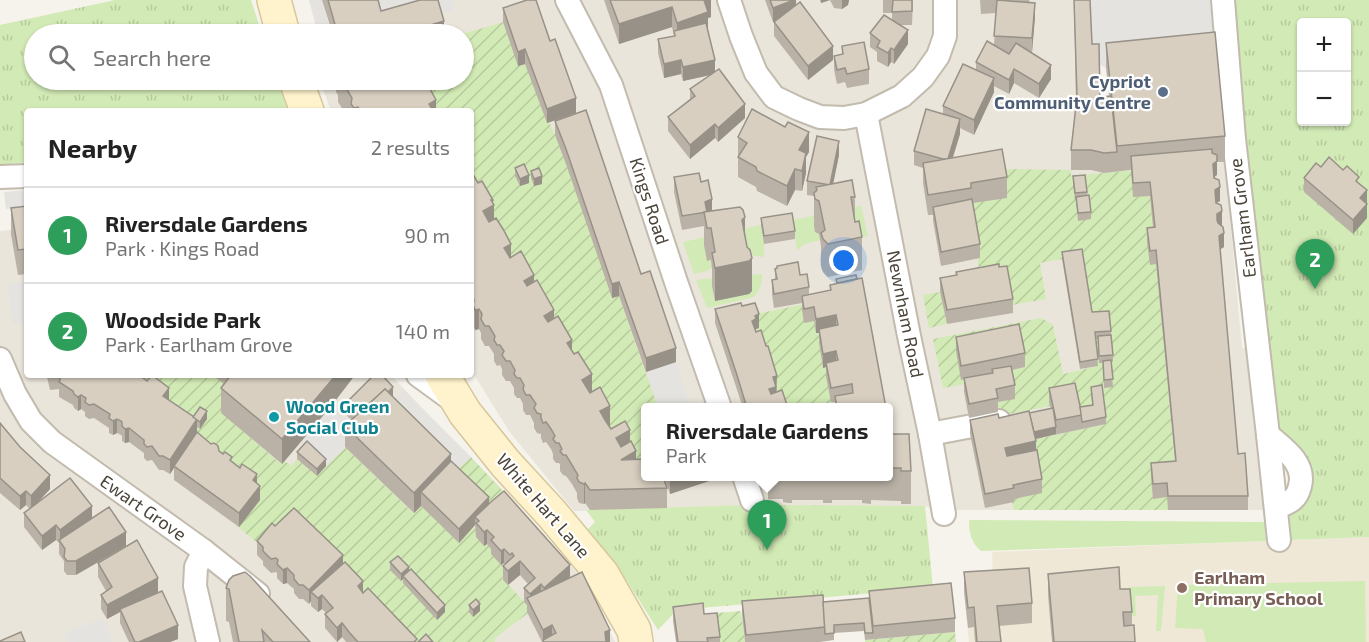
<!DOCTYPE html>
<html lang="en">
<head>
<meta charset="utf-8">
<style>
  :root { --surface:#fff; --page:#f6f6f6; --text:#222; --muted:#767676; --line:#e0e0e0; --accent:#fc3f1d }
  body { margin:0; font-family:"Exo 2",sans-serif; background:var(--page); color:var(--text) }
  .controls { position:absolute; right:18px; top:18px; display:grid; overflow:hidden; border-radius:6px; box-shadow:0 2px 4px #0004 }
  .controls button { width:54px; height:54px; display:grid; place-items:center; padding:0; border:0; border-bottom:2px solid var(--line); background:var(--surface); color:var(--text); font:30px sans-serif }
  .you { position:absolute; left:844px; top:261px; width:21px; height:21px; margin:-15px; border:4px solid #fff; border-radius:50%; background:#1a73e8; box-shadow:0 0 0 9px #1a73e833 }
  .badge { display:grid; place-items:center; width:39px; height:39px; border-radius:50%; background:var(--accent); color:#fff; font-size:20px; font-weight:700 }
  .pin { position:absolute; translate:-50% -50px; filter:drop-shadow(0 2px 3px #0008) }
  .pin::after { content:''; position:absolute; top:32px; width:21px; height:18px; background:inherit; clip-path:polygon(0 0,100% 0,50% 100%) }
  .popup { position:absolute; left:641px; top:403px; width:252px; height:78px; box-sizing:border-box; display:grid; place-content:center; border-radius:6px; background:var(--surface); filter:drop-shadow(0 2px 4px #0005); font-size:20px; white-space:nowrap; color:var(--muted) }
  .popup b { font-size:22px; color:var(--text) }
  .popup::after { content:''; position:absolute; left:50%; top:100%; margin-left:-12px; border:12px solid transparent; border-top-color:var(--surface) }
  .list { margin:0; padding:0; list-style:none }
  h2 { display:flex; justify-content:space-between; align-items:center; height:78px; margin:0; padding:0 24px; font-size:26px }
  h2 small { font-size:20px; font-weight:400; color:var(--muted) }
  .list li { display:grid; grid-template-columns:39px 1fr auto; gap:18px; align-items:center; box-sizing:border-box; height:96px; padding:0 24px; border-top:2px solid var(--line) }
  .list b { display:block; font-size:22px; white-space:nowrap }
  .list p { margin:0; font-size:20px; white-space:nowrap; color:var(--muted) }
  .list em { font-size:20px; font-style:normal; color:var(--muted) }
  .icon { flex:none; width:33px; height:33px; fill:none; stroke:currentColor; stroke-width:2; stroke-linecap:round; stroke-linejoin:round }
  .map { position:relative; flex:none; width:1369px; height:642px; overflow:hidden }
  .search { position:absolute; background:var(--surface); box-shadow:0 2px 4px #0004; left:24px; top:24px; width:450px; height:66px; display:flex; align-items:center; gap:15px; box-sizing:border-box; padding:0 21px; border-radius:33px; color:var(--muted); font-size:22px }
  .panel { position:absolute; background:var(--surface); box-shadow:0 2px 4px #0004; left:24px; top:108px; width:450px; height:270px; border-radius:6px }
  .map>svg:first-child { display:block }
</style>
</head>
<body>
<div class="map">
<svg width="1369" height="642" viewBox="0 0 1369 642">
  <defs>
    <pattern id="park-tufts" width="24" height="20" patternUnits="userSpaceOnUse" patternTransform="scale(1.5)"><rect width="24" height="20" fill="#d2eab5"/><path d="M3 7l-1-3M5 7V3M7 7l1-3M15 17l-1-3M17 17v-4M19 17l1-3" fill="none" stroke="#b6ca9c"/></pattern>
    <pattern id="garden-furrows" width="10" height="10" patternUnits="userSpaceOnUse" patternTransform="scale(1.5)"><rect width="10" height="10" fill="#d2eab5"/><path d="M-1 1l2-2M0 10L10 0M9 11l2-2" fill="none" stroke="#b6ca9c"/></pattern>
  </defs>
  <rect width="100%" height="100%" fill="#f6f3ec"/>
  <g fill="#eae5da" fill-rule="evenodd">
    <path d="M452,0H1073L1077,117L1071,170H1091L1105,173L1225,162L1242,348H1247L1265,510H956L935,509L925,506L574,511L509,431L471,370V111H331L322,86L340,80H464V34H442L436,15L455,10ZM646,408H888V476H646Z"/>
    <polygon points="27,228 27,375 391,375 439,426 496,483 579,575 585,583 615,642 0,642 0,231"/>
  </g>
  <polygon fill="#efe8d6" points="1369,537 1369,642 969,642 964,592 993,577 992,552"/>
  <g fill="#d2eab5">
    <polygon points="861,206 868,236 852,239 815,232 819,234 820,240 805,244 797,250 793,220"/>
    <path d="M761,225L764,244V256L762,257C745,253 729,257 711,260L712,267L707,271L694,274L683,242Z"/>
    <path d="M762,274C762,284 760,290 754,297L707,308L696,280L714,278L716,301L749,294L751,275Z"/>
    <path d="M969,520L1267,522L1268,541L981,551C971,543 969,532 969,520Z"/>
    <polygon points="1365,581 1366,642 1206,642 1203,629 1175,628 1178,585"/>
    <polygon points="1165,586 1161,631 1156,631 1158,595 1135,596 1136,616 1130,616 1129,587"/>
  </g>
  <g fill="url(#park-tufts)" fill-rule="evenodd">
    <polygon points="115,0 251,0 262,34 34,34 34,80 277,80 288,111 27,111 27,162 0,165 0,25"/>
    <path d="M1232,0H1369V537L1290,540L1288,508L1301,500L1279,434L1245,152ZM1302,22H1346V122H1302Z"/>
    <polygon points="753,505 925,506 933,588 677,610 658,630 620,570 588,529 595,522 586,510"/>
  </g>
  <g fill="url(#garden-furrows)">
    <polygon points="514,19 547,123 549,122 555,135 561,133 658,407 646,408 646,476 664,477 665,478 623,480 471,212 471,111 414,111 396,80 464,80 462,34"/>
    <polygon points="1002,169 1071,170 1071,176 1146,169 1150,196 1176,475 1167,497 1168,510 1014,510 999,451 1032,440 1106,424 1093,412 1050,406 999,416 996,403 1010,376 943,388 933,339 1041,318 1053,325 1063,374 1098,366 1062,259 1040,263 1046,299 1012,305 980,281 971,203"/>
    <polygon points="940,292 947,324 929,328 923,295"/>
    <polygon points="834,298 856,407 771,407 741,317"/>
    <polygon points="100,375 213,375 237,392 222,413 281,464 284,461 292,466 297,459 317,476 345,447 413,513 421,506 458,542 474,527 511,568 502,578 532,610 494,639 495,642 400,642 263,548 236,525 256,499"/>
    <polygon points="471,457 546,537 539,544 492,515 451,475"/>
    <polygon points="741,611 745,642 719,642 702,614"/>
    <polygon points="955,632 956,642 865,642 865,640"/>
  </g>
  <g fill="#e5e3e0">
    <polygon points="309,0 322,0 332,34 318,34"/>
    <polygon points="372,0 452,0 455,10 381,32"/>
    <polygon points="1073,0 1210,0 1215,57 1106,68 1099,64 1092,64 1090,12 1074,12"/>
    <polygon points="27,190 27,207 6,209 4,192"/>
    <polygon points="27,281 27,322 13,325 7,284"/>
    <polygon points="676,362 690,406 684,407 658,407 646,372"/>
    <polygon points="404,390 471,457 451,475 385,409"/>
    <polygon points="332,405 363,431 326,466 300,442"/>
    <polygon points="103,618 113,642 68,642 64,633"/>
  </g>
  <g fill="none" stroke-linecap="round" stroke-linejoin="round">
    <defs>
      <g id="street">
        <polyline points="567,0 611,85 676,282 720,408"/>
        <polyline points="729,0 741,36 756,73 774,97 799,109 820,117 844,118 866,114 902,96 923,77 938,56 945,36 945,0"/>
        <polyline points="1223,0 1234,139 1268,435 1279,540"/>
        <polyline points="866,114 909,336 930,434 944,514"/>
        <polyline points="0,177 27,176"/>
        <polyline points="0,359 15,394 31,421 52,442 204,551 258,594"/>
        <polyline points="418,375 451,399"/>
        <polyline points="930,434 999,421"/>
        <path d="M1268,435C1283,448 1306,463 1300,486C1299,490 1297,496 1293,499C1289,503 1281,505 1276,508"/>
        <polyline points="744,476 752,500"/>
        <polyline points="204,551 196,567 195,586 208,642"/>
      </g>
      <g id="secondary">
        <polyline points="274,0 283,34"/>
        <polyline points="296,80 307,111"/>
        <polyline points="442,375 465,413 506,464 552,514 602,574 634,630 636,642"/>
      </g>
    </defs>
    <use href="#street" stroke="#c2bbae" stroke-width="26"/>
    <use href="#secondary" stroke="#d6c79b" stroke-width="36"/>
    <use href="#street" stroke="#fff" stroke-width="22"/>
    <use href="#secondary" stroke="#fff3cd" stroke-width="33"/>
  </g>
  <g fill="#bab2a6">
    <polygon points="322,0 378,0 381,11 444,34 324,34 324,31 331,29"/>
    <polygon points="604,0 711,0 711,17 708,18 708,31 715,72 745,118 718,142 715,138 690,159 668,131 668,117 690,99 690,89 710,75 683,81 681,74 664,78 658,53 658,39 674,36 672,27 619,44"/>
    <polygon points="765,0 796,0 796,6 833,60 808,80 774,36 774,22 776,21 773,22"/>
    <polygon points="820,0 849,0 848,5 842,9 834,8 830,0 821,3"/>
    <polygon points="883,0 913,0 912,25 901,25 908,44 894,64 891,62 888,67 877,61 877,52 870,47 870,33 892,20 892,13 883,13"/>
    <polygon points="980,0 1029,0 1035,17 1032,52 1030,52 1051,79 1039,98 1014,83 1009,94 994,86 994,92 974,135 960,128 960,134 953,158 1007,177 1007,198 973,203 980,244 980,258 941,266 933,221 933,215 928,215 923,183 923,168 914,165 914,151 943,114 943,106 976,70 976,62 994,45 996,13 981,14"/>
    <polygon points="1074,0 1092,44 1100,97 1109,96 1106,68 1106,43 1225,136 1225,162 1217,162 1217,175 1214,177 1220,201 1216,203 1222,225 1224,247 1220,249 1238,454 1248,496 1248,510 1168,510 1167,497 1153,499 1151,477 1151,463 1175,461 1156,264 1150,265 1147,242 1147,228 1153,228 1150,196 1133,197 1131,170 1104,173 1091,170 1071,170 1071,150 1076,101"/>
    <polygon points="503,8 576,113 547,123 525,64 518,66 503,22"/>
    <polygon points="842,46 869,69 869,84 847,88 845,82 837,84 834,70 834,56 842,55"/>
    <polygon points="336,80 416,80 436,111 348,111 346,108 342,108 338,102 338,95 336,92"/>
    <polygon points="555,121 641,274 676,362 646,372 619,296 612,298 566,164 555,135"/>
    <polygon points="738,137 809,152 806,157 806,173 802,191 795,190 787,206 757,191 756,187 738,177"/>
    <polygon points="839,155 833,184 855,197 855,222 862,237 862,270 828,277 823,272 821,266 821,246 819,234 815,232 814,226 814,196 807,195 807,181"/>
    <polygon points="1321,167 1359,184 1367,190 1367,218 1353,234 1304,192 1304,178"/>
    <polygon points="515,168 529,183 520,186 515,176"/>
    <polygon points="471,171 478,183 493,203 494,219 511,257 534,282 572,351 609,426 611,429 630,442 636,459 667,488 667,508 590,510 585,503 584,504 579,503 577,498 577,493 572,484 566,476 563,475 560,471 560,465 559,463 556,463 553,459 553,454 551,449 546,442 543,443 541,438 541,434 537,433 534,428 534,423 530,415 526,415 523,410 523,404 520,398 517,398 514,394 514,388 510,381 506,381 502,375 502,369 500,365 497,366 494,361 494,354 489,346 485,346 481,339 481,333 479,329 475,330 473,325 473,318 471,315"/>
    <polygon points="531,171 542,184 534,186 531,178"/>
    <polygon points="1073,176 1087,192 1091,212 1091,219 1078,221 1076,200 1075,200 1073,184"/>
    <polygon points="674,177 701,182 712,211 745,235 752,291 749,294 715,301 712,286 712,270 711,260 707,261 704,245 704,226 682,230 674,192"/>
    <polygon points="27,206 27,274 18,275 11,234 11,208"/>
    <polygon points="761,218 795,231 795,239 764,244 761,225"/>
    <polygon points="1062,252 1092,312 1109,311 1113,355 1113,362 1111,362 1113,387 1104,388 1103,363 1099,363 1098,339 1096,339 1098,366 1080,369 1062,259"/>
    <polygon points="999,267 1013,299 1013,313 947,324 940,292 940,278 956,275 956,272"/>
    <polygon points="775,269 800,275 809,287 809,295 830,291 830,285 836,283 836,279 886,408 835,408 835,402 831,402 826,377 826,367 823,368 819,343 819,333 816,333 814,321 804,323 802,310 802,303 774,308 772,294 772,280 775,280"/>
    <polygon points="742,306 759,328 756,329 756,332 777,390 776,392 788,408 743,408 715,323 715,309"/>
    <polygon points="26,308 27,308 27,326 26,322"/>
    <polygon points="956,337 1025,353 1025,367 1012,370 1015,385 1015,399 998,402 998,412 969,418 964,392 964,379 961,380 956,351"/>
    <polygon points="42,375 139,375 169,400 193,417 207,419 200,429 197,427 197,433 257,483 260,500 239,527 174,480 174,468 170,474 163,470 159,470 152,460 147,461 144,458 144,453 129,442 125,443 122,441 122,436 121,435 117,433 113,435 109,433 109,428 94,418 89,419 85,416 85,412 81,409 78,411 74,408 73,405 59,397 59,389 50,390 47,377 43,378"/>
    <polygon points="212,375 355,375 332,405 282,464 221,413 221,388 224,384"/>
    <polygon points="1091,387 1106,417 1106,424 1035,439 1036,451 1042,479 1042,493 1014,499 1014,502 985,508 970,434 970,420 999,418 1029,413 1051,409 1049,402 1049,388 1080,407 1092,405"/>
    <polygon points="393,397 489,503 570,578 610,642 542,642 527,612 527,605 524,602 524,588 528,584 520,575 508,585 503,580 503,566 505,564 504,563 501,565 491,554 491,549 487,544 484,546 476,537 475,525 459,543 421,506 414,513 345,447 345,426 352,420 347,416 347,402"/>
    <polygon points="0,423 50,489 37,503 92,506 76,575 67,575 64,571 64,561 59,554 59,543 56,540 42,550 24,527 24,513 30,509 26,505 20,510 0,493"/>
    <polygon points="888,434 911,471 911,504 901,504 901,501 899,501 871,500 871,504 862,503 862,500 832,500 832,503 823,503 823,500 792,500 792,503 788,503 783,502 783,499 768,499 768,477 888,477"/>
    <polygon points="297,452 326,466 317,476 297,459"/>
    <polygon points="664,477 721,477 670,494"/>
    <polygon points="275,526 343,563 363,593 417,642 346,642 342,637 337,642 325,628 325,614 326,613 322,609 318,612 311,606 311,601 309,604 303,599 299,599 294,593 294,589 287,583 283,584 277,578 277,573 276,572 271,573 263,565 263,561 257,555 257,541"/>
    <polygon points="390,562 409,571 445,612 437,620 403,583 403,579 401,581 390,570"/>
    <polygon points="98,563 158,592 178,639 170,642 129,642 120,623 120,612 107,619 101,609 101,595 106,591 98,577"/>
    <polygon points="964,572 1032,603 1032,623 999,626 1001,642 975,642 974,627 968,628 964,592"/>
    <polygon points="1048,574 1120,589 1132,612 1132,626 1135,642 1052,642 1048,595"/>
    <polygon points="229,580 310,642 233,642 229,622 226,621 226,588"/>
    <polygon points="869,591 955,618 955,632 865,640 864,631 834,633 834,640 820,642 745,642 742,615 742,601 823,602 869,598"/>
    <polygon points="469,605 480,611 473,617 469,612"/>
    <polygon points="673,607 704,614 720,637 720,642 676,642 673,621"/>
  </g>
  <g fill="#979187">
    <polygon points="703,0 711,0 711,17 708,18 708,33 677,43 677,23"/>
    <polygon points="794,0 796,0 796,13 773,22 773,8"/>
    <polygon points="821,0 830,0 821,3"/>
    <polygon points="842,0 849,0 848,5 842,9"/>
    <polygon points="1035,3 1035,17 1032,52 1032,38"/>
    <polygon points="672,7 672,27 619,44 619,24"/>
    <polygon points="444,21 444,34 400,34"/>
    <polygon points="908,30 908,44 894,64 894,50"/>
    <polygon points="833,46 833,60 808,80 808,66"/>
    <polygon points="891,48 891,62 888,67 888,53"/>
    <polygon points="525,49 525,64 518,66 518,52"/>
    <polygon points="681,60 681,74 664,78 664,64"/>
    <polygon points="715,60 715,74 683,81 683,67"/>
    <polygon points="1051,65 1051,79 1039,98 1039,84"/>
    <polygon points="1014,69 1014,83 1009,94 1009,80"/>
    <polygon points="994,78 994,92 974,135 974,120"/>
    <polygon points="576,98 576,113 547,123 547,109"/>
    <polygon points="436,100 436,111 429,111 429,104"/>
    <polygon points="745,104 745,118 718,142 718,128"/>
    <polygon points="960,119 960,134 947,175 947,161"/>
    <polygon points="715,124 715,138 690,159 690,145"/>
    <polygon points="809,132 809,152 806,157 806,173 802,191 802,171 799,150"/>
    <polygon points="839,141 839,155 830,199 830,185"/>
    <polygon points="1217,161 1217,175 1213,178 1213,164"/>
    <polygon points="795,169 795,190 787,206 787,186"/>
    <polygon points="529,175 529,183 520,186 520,179"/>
    <polygon points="542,176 542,184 534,186 534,179"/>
    <polygon points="1220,187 1220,201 1215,204 1215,190"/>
    <polygon points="1367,190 1367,218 1353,234 1353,220 1360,198"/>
    <polygon points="712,199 712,213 707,216 705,202"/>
    <polygon points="491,200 493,200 493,206 494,205 494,225 483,232 483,211"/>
    <polygon points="1222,211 1222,225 1217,228 1217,214"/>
    <polygon points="745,217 745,250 742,220"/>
    <polygon points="1224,233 1224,247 1219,250 1219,236"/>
    <polygon points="511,244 511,264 504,248"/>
    <polygon points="752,258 752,291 749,294 715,301 715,268"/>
    <polygon points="534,275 534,295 524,301 524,281"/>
    <polygon points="619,282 619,296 612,298 612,284"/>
    <polygon points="479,309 479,329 475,330 475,310"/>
    <polygon points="554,310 554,330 544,336 544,316"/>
    <polygon points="759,314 759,328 756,329 756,334 752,321 755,316"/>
    <polygon points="836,315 836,329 819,329 819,333 816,333 816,319"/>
    <polygon points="572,340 572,360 567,343"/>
    <polygon points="676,348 676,362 646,372 646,358"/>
    <polygon points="836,351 836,365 826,363 826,367 823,368 823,354"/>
    <polygon points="592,374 592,395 582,400 582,380"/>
    <polygon points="336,375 355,375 332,405 282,464 282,439"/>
    <polygon points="777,376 776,401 769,403 769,389 773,377"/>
    <polygon points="393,387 393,401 363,417"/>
    <polygon points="169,388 169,402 163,396"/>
    <polygon points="81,395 81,409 78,411 78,397"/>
    <polygon points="610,406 610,426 600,431 600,411"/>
    <polygon points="207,411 207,419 200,429 200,422"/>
    <polygon points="117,419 117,433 113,435 113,421"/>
    <polygon points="197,419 197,433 174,466 174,468 170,474 170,460"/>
    <polygon points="1056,427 1056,434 1032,440 1032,432"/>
    <polygon points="129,428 129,442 125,443 125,429"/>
    <polygon points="630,430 630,450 616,458 616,438"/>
    <polygon points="1036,441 1036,455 1005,462 1005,448"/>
    <polygon points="636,451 636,471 621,460"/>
    <polygon points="451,454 451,475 421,492 421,506 414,513 414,493"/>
    <polygon points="326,459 326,466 317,476 317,469"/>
    <polygon points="257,474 257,488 253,480"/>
    <polygon points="50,475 50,489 31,510 31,496"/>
    <polygon points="681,477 721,477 670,494 670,480"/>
    <polygon points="585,483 585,503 584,504 584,484"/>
    <polygon points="260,486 260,500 239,527 239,513"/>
    <polygon points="26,491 26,505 20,510 20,496"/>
    <polygon points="489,497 489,511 479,521 475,517 475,525 459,543 459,529"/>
    <polygon points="92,506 92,520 60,541 60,530"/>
    <polygon points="56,525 56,540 42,550 42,536"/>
    <polygon points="487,530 487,544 484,546 484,532"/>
    <polygon points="126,532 126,546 76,575 76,561"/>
    <polygon points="504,549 504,563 501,565 501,551"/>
    <polygon points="343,555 343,569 311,592 311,601 309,604 309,590"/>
    <polygon points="520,561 520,575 508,585 508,571"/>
    <polygon points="570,565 570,579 544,602 544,588"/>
    <polygon points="409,567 409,574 403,576 403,579 401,581 401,574"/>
    <polygon points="287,568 287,583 283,584 283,570"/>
    <polygon points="158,578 158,592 120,609 120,612 107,619 107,605"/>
    <polygon points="363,581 363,595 358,586"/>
    <polygon points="541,584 541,598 530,604 530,594"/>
    <polygon points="322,595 322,609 318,612 318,598"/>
    <polygon points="480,604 480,611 473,617 473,610"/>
    <polygon points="445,605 445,612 437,620 437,613"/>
    <polygon points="342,623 342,637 337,642 337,628"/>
    <polygon points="178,625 178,639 170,642 139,642"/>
    <polygon points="552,625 552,640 543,640 543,630"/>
    <polygon points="610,630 610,642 605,642 605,632"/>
  </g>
  <g fill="#d8cfc1" stroke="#979187" stroke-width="1.5">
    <polygon points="328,0 378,0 381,11 420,0 438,0 444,21 400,34 325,34 324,31 336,28"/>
    <polygon points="527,0 536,0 550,41 555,39 576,98 547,109 525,49 518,52 503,8"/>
    <polygon points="610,0 704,0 708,12 677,23 672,7 619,24"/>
    <polygon points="770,0 794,0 773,8"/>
    <polygon points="893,0 912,0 912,11 892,12"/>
    <polygon points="997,0 1035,3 1032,38 994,36"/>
    <polygon points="1074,0 1090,0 1092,44 1099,44 1100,97 1111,96 1117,152 1104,153 1091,150 1071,150 1077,97"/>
    <polygon points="800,2 833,46 808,66 774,22"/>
    <polygon points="884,15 908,30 894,50 891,48 888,53 877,47 880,41 870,33"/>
    <polygon points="706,23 715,60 683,67 681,60 664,64 658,39 675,36 674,31"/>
    <polygon points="1215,32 1225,136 1117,146 1106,43"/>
    <polygon points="987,41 1009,54 1016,43 1051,65 1039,84 1014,69 1009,80 976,62"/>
    <polygon points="864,42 869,69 847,74 845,68 837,70 834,56 843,54 842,46"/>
    <polygon points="963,64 994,78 974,120 943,106"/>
    <polygon points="719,69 745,104 718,128 715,124 690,145 668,117 695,96 690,89"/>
    <polygon points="339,80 416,80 417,81 420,80 425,80 436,100 429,104 433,111 360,111 358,107 354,108 351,104 352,98 346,88 342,88 338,82"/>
    <polygon points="752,109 785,127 788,122 809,132 799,150 806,153 802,171 795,169 787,186 757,171 756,167 738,157 747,143 738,137"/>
    <polygon points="926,109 960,119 948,159 943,159 914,151"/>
    <polygon points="586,110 641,274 650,271 676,348 646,358 619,282 612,284 566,149 555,121"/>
    <polygon points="817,136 839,141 830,185 807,181"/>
    <polygon points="1002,149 1007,177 971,183 971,188 928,195 923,163"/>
    <polygon points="1212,149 1212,153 1217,155 1217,161 1213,164 1214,178 1219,180 1220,187 1215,190 1216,203 1221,205 1222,211 1217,214 1217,220 1218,223 1223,227 1224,233 1219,236 1238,454 1245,453 1248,496 1168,496 1167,483 1153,484 1151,463 1176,461 1156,250 1150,251 1147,228 1155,227 1150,182 1133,183 1131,156"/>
    <polygon points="1329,157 1343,170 1347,166 1359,177 1356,181 1367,190 1360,198 1367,204 1353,220 1304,178 1316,163 1321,167"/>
    <polygon points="524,164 529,175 520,179 515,168"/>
    <polygon points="539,168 542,176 534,179 531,171"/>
    <polygon points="471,171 478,183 482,181 493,200 491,200 494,205 483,211 489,222 496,218 503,229 511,244 504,248 506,251 510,258 521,251 534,275 524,281 526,284 527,286 537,280 554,310 544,316 548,322 558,316 572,340 567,343 574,354 578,352 592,374 582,380 590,393 600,387 610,406 600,411 605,420 611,429 625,421 630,430 616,438 621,447 631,441 636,451 621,460 645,459 645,477 663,477 667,488 590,490 585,483 584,484 579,482 577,478 578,475 566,455 563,455 560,451 562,449 559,443 556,443 553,439 555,436 551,429 546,422 543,423 541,418 541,414 537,413 534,408 536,404 530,395 526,395 523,389 524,385 520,378 517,378 514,374 515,370 510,361 506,361 502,355 504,351 500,345 497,345 494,340 495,336 489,326 485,326 481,319 482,314 479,309 475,310 473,305 474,300 471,295"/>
    <polygon points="699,173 701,182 708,180 712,199 705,202 707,212 682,216 674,177"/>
    <polygon points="1085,175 1087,192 1075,193 1073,176"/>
    <polygon points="852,180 855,197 851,197 855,222 859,221 862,237 828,244 823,239 821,233 825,230 819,201 815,199 814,193 817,190 816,187"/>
    <polygon points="1089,195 1091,212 1078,213 1076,197"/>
    <polygon points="972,199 980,244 941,252 933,207"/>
    <polygon points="27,206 27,249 18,250 11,208"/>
    <polygon points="740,207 743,210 745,217 742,220 747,247 750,250 752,258 749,261 715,268 712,253 715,252 711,228 707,228 704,212"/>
    <polygon points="792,213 795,231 764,236 761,218"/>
    <polygon points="1082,249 1092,312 1109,311 1111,331 1095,332 1098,359 1080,362 1062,252"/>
    <polygon points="798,262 800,275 807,274 809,287 774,294 772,280 777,279 775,269 777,268 777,266"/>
    <polygon points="999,264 999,267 1007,266 1013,299 947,310 940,278 957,275 956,272"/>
    <polygon points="856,275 857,279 837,283 836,279"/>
    <polygon points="862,278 886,408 837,408 835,396 853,393 852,384 831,388 826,363 838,360 837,356 836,351 823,354 819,329 838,325 836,315 816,319 814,307 804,309 802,296 831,290 830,285"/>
    <polygon points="741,303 742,306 755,303 759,314 755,316 756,319 752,321 756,332 761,330 766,346 768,346 777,376 773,377 776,387 769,389 771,394 782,390 788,408 747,408 736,372 715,309"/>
    <polygon points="1019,324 1025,353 961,366 956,337"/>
    <polygon points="1111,335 1113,355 1099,356 1098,336"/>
    <polygon points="1111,360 1113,379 1104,380 1103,361"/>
    <polygon points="1011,366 1015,385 996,389 998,398 969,404 964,378 993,373 992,369"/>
    <polygon points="50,375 139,375 147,381 152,375 169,388 163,396 197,419 170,460 163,456 159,456 152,446 147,447 144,444 144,440 129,428 125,429 122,426 122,422 121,421 117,419 113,421 109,418 110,414 94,404 89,405 85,402 86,398 81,395 78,397 74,394 73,391 59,382 60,380 60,375 50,376"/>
    <polygon points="231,375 336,375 282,439 221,388"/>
    <polygon points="374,375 382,375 393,387 388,392 385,389 359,413 347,402"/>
    <polygon points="1075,383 1082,415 1056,420 1049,388"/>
    <polygon points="1102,385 1106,417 1082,422 1080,407 1093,405 1091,387"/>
    <polygon points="385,389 451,454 414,493 345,426"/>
    <polygon points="200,407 207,411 200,422 193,417"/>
    <polygon points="1053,408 1056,427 1034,432 1029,413"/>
    <polygon points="1029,411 1036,441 1005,448 1007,456 1037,450 1042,479 1013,485 1014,488 985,494 970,420 998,414 999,418"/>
    <polygon points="0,423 20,447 50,475 31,496 26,491 20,496 0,478"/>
    <polygon points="197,432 211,444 214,443 218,446 219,451 223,454 225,452 232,457 230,460 240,468 242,464 257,474 253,480 260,486 239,513 174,466"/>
    <polygon points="888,434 909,434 911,471 901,471 901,468 888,468"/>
    <polygon points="307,441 326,459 317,469 297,452"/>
    <polygon points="451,461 489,497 459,529 421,492"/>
    <polygon points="669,477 681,477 670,480"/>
    <polygon points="70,478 92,506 60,530 56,525 42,536 24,513"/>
    <polygon points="504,491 570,565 544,588 541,584 530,594 524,588 535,578 520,561 508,571 503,566 514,556 512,553 510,555 504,549 501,551 491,540 494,537 487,530 484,532 476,523 479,521 475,517 492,501"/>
    <polygon points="109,507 126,532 76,561 67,561 64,557 65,549 59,540"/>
    <polygon points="294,508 343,555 309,590 303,585 299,585 294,579 294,575 287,568 283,570 277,564 278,560 276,558 271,559 263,551 263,547 257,541 272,523 275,526"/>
    <polygon points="137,540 158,578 107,605 101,595 112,587 98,563"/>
    <polygon points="398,556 409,567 401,574 390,562"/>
    <polygon points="345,562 363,581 358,586 363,593 368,588 417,639 414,642 358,642 349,632 342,623 337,628 325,614 333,608 322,595 318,598 311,592"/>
    <polygon points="1119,567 1120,589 1130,589 1132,612 1123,612 1124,626 1134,625 1135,642 1054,642 1048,574"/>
    <polygon points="1029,568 1032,603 997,606 1001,642 977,642 974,607 968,608 964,572"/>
    <polygon points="411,569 445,605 437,613 403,576"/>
    <polygon points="245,572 250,576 310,642 273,642 262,630 264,642 239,642 229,589 226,588 229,580 233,576"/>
    <polygon points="582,572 610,630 605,632 606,642 544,642 543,640 556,633 552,625 543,630 527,598"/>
    <polygon points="951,583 955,618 873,626 869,591"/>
    <polygon points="162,591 178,625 139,642 135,642 120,609"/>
    <polygon points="823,595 825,627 746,635 742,601"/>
    <polygon points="869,598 873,633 865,633 864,623 834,625 834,633 825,634 823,602"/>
    <polygon points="476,599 480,604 473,610 469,605"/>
    <polygon points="703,603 704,614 717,613 720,637 707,638 708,642 678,642 673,607"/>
    <polygon points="21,632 25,642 0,642 0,641"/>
    <polygon points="426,634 433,642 418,642"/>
  </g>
  <circle fill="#5c6f8a" stroke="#fff" stroke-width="2" cx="1163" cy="92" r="6"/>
  <circle fill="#0f9aa8" stroke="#fff" stroke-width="2" cx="274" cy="417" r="6"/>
  <circle fill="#8d6e63" stroke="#fff" stroke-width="2" cx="1182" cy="588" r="6"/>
  <g text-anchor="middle" stroke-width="4.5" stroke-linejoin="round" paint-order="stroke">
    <g font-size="18" font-weight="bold" fill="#4e5e75" stroke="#fff" text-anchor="end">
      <text x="1151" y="88">Cypriot<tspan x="1151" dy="21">Community Centre</tspan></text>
    </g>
    <g font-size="18" fill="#4b4439" stroke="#fff">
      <text transform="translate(649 201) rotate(72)" y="6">Kings Road</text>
      <text transform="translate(1243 218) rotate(-97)" y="6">Earlham Grove</text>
      <text transform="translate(905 314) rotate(79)" y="6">Newnham Road</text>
      <text transform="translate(543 506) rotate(49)" y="6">White Hart Lane</text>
      <text transform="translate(143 508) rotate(35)" y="6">Ewart Grove</text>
    </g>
    <g font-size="18" font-weight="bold" fill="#0d838f" stroke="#fff" text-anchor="start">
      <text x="286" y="413">Wood Green<tspan x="286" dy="21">Social Club</tspan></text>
    </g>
    <g font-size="18" font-weight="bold" fill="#785e54" stroke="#fff" text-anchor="start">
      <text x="1194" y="584">Earlham<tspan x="1194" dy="21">Primary School</tspan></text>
    </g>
  </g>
</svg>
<div class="controls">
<button>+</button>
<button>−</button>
</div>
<div class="you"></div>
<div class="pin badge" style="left:767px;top:550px;background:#2e9e5b">1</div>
<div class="popup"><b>Riversdale Gardens</b>Park</div>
<div class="pin badge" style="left:1315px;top:289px;background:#2e9e5b">2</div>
<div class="search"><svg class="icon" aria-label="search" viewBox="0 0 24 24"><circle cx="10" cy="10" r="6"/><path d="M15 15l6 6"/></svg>Search here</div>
<section class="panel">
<h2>Nearby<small>2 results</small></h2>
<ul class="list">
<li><span class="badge" style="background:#2e9e5b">1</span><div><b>Riversdale Gardens</b><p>Park · Kings Road</p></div><em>90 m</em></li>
<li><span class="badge" style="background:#2e9e5b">2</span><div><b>Woodside Park</b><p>Park · Earlham Grove</p></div><em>140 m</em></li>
</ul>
</section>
</div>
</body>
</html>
